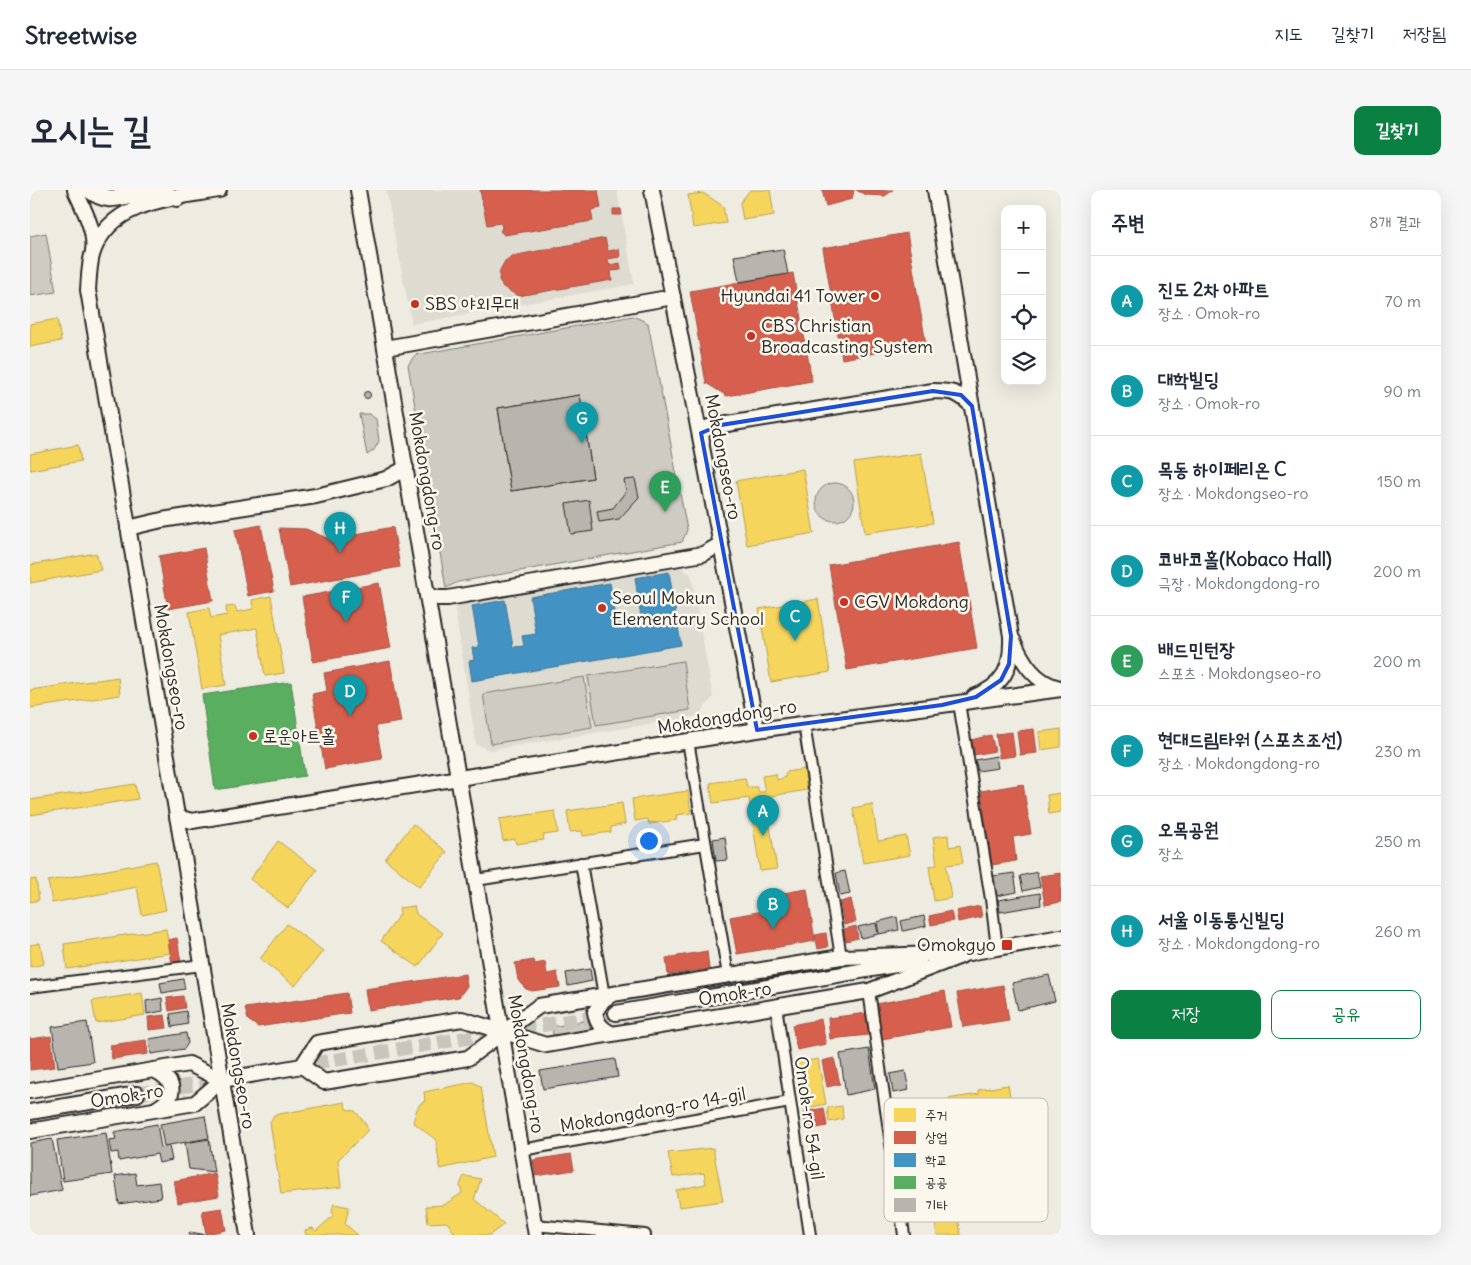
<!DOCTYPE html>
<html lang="ko">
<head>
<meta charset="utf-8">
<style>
  :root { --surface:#fff; --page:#f6f6f7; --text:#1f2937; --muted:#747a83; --line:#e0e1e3; --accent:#0b8043 }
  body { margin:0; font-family:Delius,"Poor Story",sans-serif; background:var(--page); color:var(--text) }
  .controls { position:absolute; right:15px; top:15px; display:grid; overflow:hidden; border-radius:10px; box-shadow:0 5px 20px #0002 }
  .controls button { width:45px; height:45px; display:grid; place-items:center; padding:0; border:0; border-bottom:1px solid var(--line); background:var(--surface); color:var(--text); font:25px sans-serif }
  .you { position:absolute; left:618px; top:650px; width:18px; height:18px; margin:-12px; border:4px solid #fff; border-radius:50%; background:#1a73e8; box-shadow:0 0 0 8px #1a73e833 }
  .badge { display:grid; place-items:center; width:32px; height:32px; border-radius:50%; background:var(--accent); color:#fff; font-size:16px; font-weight:700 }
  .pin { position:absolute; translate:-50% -41px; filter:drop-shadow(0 1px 2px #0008) }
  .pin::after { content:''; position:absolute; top:26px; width:18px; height:15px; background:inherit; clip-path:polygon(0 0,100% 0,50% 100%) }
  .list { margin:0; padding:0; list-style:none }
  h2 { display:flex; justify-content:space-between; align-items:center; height:65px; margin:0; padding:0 20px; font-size:21px }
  h2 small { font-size:16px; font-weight:400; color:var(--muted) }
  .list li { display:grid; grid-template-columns:32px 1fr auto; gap:15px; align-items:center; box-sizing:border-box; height:90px; padding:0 20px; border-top:1px solid var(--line) }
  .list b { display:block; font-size:19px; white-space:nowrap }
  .list p { margin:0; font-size:16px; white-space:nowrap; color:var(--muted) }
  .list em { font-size:16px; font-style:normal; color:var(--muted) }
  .actions { display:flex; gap:10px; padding:15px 20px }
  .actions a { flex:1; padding:11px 0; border:1px solid var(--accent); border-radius:10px; text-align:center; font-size:18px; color:var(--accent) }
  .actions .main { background:var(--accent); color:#fff }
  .icon { flex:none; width:28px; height:28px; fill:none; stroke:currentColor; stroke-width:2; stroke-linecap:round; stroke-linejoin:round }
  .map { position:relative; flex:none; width:1031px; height:1045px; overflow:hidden; border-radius:10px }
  header { display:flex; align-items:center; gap:30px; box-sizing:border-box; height:70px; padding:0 25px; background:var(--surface); border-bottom:1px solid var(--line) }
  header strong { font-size:24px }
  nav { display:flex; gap:28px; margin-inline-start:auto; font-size:18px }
  .intro { display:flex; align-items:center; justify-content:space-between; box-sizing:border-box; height:120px; padding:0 30px }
  h1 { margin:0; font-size:35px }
  .button { padding:12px 22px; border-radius:10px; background:var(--accent); color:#fff; font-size:18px; font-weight:700 }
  main { display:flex; gap:30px; padding:0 30px }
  aside { flex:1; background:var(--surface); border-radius:10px; box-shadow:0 5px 20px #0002 }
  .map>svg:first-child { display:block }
</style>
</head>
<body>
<header>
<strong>Streetwise</strong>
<nav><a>지도</a><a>길찾기</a><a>저장됨</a></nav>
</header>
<div class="intro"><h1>오시는 길</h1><a class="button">길찾기</a></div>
<main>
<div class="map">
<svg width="1031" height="1045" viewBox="0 0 1031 1045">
  <rect width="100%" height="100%" fill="#eeebe0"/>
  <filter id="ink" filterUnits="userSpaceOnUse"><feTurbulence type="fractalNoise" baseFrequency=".02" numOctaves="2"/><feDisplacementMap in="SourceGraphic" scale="10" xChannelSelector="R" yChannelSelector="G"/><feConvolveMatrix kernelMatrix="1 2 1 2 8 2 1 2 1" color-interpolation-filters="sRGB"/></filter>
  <g filter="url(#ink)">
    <g fill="#dedbd1">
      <polygon points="356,0 587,0 604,94 382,134"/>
      <polygon points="649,376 661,385 683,507 668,526 460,560 446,554 424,413"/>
    </g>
    <g fill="#cecbc2" stroke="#7c7b76">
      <polygon points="16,43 26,102 0,106 0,46"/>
      <polygon points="603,126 618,133 657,340 652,352 428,392 416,398 378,175 385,165"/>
      <polygon points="329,224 339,224 346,229 349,251 344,260 337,265"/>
      <circle cx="805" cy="312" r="19"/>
      <polygon points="653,471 660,520 566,535 558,486"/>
      <polygon points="554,487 562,537 461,554 453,504"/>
      <polygon points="558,830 561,841 524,851 522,837"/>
    </g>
    <g fill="#f6d55c" stroke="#b9a24d">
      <polygon points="720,0 740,0 744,25 713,30 710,13"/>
      <polygon points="673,3 693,16 696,33 663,38 658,5"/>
      <polygon points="27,129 31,151 0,157 0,134"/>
      <polygon points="48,255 51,271 0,280 0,264"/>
      <polygon points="891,263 903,333 835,343 824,273"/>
      <polygon points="773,279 784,343 717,355 706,291"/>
      <polygon points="66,363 71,380 0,393 0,375"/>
      <polygon points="241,406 254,483 235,486 227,438 188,445 196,495 172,499 159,422 179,418 181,428 197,425 196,417 205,416 207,422 223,419 222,410"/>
      <polygon points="788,409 800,482 741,492 729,419"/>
      <polygon points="88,487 90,505 0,518 0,500"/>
      <polygon points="1031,539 1031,557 1011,560 1009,542"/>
      <polygon points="774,579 777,600 735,607 747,679 730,681 719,608 683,613 680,593 715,588 717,597 727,597 729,602 735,602 732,586 746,584 747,590 755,587 756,582"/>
      <polygon points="105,594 108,609 0,625 0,610"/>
      <polygon points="658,601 661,623 646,625 647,630 619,634 618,629 605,631 602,609"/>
      <polygon points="1031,603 1031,622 1019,624 1017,605"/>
      <polygon points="592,613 595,634 581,637 581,642 553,646 552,641 540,642 537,621"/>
      <polygon points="842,614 848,651 876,646 880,665 833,673 823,618"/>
      <polygon points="525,621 528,643 513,645 514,650 486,654 485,649 473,651 469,629"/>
      <polygon points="383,634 417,662 389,697 355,669"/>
      <polygon points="918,645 919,657 930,655 933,673 916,675 921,708 904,711 899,676 907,675 903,647"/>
      <polygon points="248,651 287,680 258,718 220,689"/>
      <polygon points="126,671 136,720 112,725 107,697 22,713 18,691"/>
      <polygon points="6,689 9,710 0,712 0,690"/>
      <polygon points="384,716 386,724 413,743 388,777 351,751 370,724 369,718"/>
      <polygon points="257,734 293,761 265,796 230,769"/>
      <polygon points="136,739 140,763 37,779 34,754"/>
      <polygon points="10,753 14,774 0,777 0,755"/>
      <polygon points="112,803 115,825 66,833 62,811"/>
      <polygon points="788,869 796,914 773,919 766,873"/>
      <polygon points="443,892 451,897 463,967 410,979 406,950 383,932 387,919 390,914 395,911 394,902"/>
      <polygon points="978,895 981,912 951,917 952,923 920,928 917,909 949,904 948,900"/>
      <polygon points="315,912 316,919 325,921 335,933 338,940 308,970 311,997 251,1004 240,932 244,925"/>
      <polygon points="812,916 813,929 799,932 797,918"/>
      <polygon points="913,936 931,1045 907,1045 890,940"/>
      <polygon points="683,958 693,1011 649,1017 646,1000 676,994 674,983 643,987 638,963"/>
      <polygon points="434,986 451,989 444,1009 474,1034 460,1045 426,1045 417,1032 398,1033 396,1016 414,1015 432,1003 430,995"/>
      <polygon points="304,1014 319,1017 315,1034 328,1045 276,1045 275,1040 283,1038 286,1041 303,1026 302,1020"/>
    </g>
    <g fill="#d6604d" stroke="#a35043">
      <polygon points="450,0 568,0 571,18 561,20 563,31 474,45 470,41 472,38 471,33 457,35"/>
      <polygon points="792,0 824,0 822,9 796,16"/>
      <polygon points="826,0 863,0 855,6 836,5"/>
      <polygon points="583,19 591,19 592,25 583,25"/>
      <polygon points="877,43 896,154 812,169 793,58"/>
      <polygon points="575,48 578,61 589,59 590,67 578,69 579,75 590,73 591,80 581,81 582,90 488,106 473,97 469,90 470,80 475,71 482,66"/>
      <polygon points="763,83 782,191 697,206 676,193 660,101"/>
      <polygon points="231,335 244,401 218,406 205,340"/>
      <polygon points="363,337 370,377 260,397 249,338 276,339 299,349"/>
      <polygon points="929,352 947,458 817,480 799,375"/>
      <polygon points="174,358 183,411 138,419 129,366"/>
      <polygon points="349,393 361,458 283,472 272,407"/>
      <polygon points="360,471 371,532 346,536 352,569 295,579 282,504 297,501 294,483"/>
      <polygon points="1004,539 1007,563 990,565 987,541"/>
      <polygon points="982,542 985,566 969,568 966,544"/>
      <polygon points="961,545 965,561 944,565 941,550"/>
      <polygon points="993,594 1001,644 983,647 986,671 962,675 951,601"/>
      <polygon points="1031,683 1031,712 1015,715 1010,686"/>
      <polygon points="777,699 785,751 707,764 700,727 744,719 741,705"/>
      <polygon points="821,709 826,732 814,735 810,712"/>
      <polygon points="950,716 952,727 928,732 926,721"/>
      <polygon points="921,721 923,731 901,735 899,726"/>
      <polygon points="826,736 828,748 816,751 814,739"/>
      <polygon points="796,743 798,757 788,759 785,745"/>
      <polygon points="147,748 151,773 142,774 138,750"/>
      <polygon points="677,761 679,779 638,785 636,768"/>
      <polygon points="504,770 505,774 515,772 517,784 527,782 530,797 502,801 496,799 491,794 488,790 485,773"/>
      <polygon points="435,784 437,796 429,807 338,820 335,799"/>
      <polygon points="973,795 979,830 933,837 927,803"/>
      <polygon points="915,801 921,837 852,849 846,814"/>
      <polygon points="317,803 320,823 228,837 218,830 215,818"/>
      <polygon points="153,806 155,818 139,821 137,808"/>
      <polygon points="837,823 839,845 800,849 798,828"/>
      <polygon points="135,825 137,838 119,840 118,827"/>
      <polygon points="791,829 796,854 767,860 762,835"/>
      <polygon points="21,846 25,877 0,880 0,847 0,849"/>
      <polygon points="116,850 118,864 82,869 80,855"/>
      <polygon points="804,868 810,894 797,897 792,871"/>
      <polygon points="794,918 797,936 776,940 774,922"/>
      <polygon points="541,964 544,980 506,986 503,970"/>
      <polygon points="185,983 189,1006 148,1013 144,991"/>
      <polygon points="192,1018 196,1040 176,1044 172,1021"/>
    </g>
    <polygon fill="#4393c3" stroke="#3c7495" points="639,382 651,455 442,491 439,471 444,470 442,458 449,457 442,416 475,410 483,457 494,456 492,446 506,444 500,407 580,393 587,432 611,428 605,388"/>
    <polygon fill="#5aae61" stroke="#4c8751" points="261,492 275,586 185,600 172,505"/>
    <g fill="#b8b5ae" stroke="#2b2b2b" fill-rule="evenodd">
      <polygon points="753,59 758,84 709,92 704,66"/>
      <circle cx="337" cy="205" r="3.5"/>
      <path d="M550,205L563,288L481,301L468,218ZM541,217L551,279L490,289L480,227Z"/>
      <polygon points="550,205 563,288 481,301 468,218"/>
      <polygon points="605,289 609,307 589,329 569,332 567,321 583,318 596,301 594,290"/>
      <polygon points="559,310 563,341 541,344 536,314"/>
      <polygon points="966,566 968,578 948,581 945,570"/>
      <polygon points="695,647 698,670 686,671 683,649"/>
      <polygon points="815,681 820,704 810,706 806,683"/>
      <polygon points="1007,682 1010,697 993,701 990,686"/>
      <polygon points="984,683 987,702 966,706 963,686"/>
      <polygon points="1010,703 1011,715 970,722 968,710"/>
      <polygon points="894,726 896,736 873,741 871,731"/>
      <polygon points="867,727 869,740 849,744 847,732"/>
      <polygon points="846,733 848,744 831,748 828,737"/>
      <polygon points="560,779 562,791 538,796 536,783"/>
      <polygon points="1019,785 1025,811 988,820 982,793"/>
      <polygon points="153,789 155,799 132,803 130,793"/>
      <polygon points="132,808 133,821 117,824 116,811"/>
      <polygon points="156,821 158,834 142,837 140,824"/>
      <polygon points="57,832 63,872 28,877 22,837"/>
      <polygon points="156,843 158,853 154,859 121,864 119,849"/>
      <polygon points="839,859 845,899 816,905 810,864"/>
      <polygon points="585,869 588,887 513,899 510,881"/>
      <polygon points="875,881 879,900 863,903 860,884"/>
      <polygon points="175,926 179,948 134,956 130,934"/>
      <polygon points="127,934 131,958 139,956 142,970 129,973 127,964 89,971 88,962 81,963 79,950 86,949 84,942"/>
      <polygon points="76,943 82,984 33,991 27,950"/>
      <polygon points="22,949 32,1000 0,1006 0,953"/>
      <polygon points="179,949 184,982 159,979 155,953"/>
      <polygon points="105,983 107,995 129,992 131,1008 89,1014 85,986"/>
      <polygon points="160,1042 177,1045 159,1045"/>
    </g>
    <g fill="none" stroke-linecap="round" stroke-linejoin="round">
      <g stroke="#c7c5bc" stroke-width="14" stroke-dasharray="14 7" stroke-linecap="butt">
        <polyline points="263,877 586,823"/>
        <polyline points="107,904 197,889"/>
      </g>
      <defs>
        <g id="street">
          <polyline points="929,513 961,709 967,758"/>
          <polyline points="774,534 811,767"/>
          <polyline points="658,551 698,785"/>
          <polyline points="551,673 574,806"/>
          <polyline points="446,690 675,654"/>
          <polyline points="0,797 172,775"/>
          <polyline points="839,801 874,1045"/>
          <polyline points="746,816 780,1045"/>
          <polyline points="492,960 760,912"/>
          <polyline points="504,1035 615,1045"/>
        </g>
        <g id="secondary">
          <path d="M45,0C53,18 66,41 63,61"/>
          <path d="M189,0C144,8 81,10 63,62C59,73 59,88 58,100L218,1045"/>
          <polyline points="328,0 506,1045"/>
          <polyline points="622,0 727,540"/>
          <path d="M905,0L981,446C982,477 975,495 944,507"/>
          <polyline points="355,158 643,107"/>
          <path d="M672,252L671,243L679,237L903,201C922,201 928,202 942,216"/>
          <polyline points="98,338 132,330 286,306 356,289 376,278"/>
          <polyline points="397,405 408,408 418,408 673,364 691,354"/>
          <path d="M983,450C992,471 1005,493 1030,498"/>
          <polyline points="147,627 162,631 727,540 1031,499"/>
          <polyline points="932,764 1031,747"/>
          <path d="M581,805L573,810L565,822C567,834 571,838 582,844"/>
          <polyline points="586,823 889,771"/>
          <polyline points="272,876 287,853 432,829 516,855 839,801 931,766"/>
          <path d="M124,880C146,891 148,906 126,919"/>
          <polyline points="0,901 159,874 192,890"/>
          <polyline points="0,922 107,904"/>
          <polyline points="0,941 165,913 192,890 272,876 294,892 438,868 509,816 811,767 941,763"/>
        </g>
        <path id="primary" d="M60,0C80,16 93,4 116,2C125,1 137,6 147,8"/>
      </defs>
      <use href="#street" stroke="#2b2b2b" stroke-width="14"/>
      <use href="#secondary" stroke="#2b2b2b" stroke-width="18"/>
      <use href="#primary" stroke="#2b2b2b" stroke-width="20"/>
      <use href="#street" stroke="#fbf7ec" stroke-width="10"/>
      <use href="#secondary" stroke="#fbf7ec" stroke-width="14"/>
      <use href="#primary" stroke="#fbf7ec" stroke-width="16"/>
    </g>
  </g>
  <path fill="none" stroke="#1d4ed8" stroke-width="4" stroke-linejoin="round" d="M903,201L931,205L942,216L981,446L979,474L971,490L946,507L912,515L727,540L671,243L691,235Z"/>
  <g fill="#c8321e" stroke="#fbf7ec" stroke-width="2">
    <circle cx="845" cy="106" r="5"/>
    <circle cx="385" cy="114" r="5"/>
    <circle cx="721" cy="146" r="5"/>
    <circle cx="814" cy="412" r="5"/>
    <circle cx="572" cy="418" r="5"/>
    <circle cx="223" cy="546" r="5"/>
    <rect x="971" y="749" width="12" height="12" rx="2.5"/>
  </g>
  <g text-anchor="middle" stroke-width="5" stroke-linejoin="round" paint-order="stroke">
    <g font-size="18" fill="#2b2b2b" stroke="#fbf7ec" text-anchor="start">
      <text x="835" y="112" text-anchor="end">Hyundai 41 Tower</text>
      <text x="395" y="120">SBS 야외무대</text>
      <text x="731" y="142">CBS Christian<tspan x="731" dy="21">Broadcasting System</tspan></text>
      <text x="582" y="414">Seoul Mokun<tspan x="582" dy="21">Elementary School</tspan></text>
      <text x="824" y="418">CGV Mokdong</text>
      <text x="233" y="552">로운아트홀</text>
      <text x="966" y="761" text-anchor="end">Omokgyo</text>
    </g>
    <g font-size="18" fill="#2b2b2b" stroke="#fbf7ec">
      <text transform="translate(693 267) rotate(79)" y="6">Mokdongseo-ro</text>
      <text transform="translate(397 291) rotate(80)" y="6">Mokdongdong-ro</text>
      <text transform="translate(141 477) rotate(80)" y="6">Mokdongseo-ro</text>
      <text transform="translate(697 527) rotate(-9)" y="6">Mokdongdong-ro</text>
      <text transform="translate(705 804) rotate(-9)" y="6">Omok-ro</text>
      <text transform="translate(496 874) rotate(80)" y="6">Mokdongdong-ro</text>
      <text transform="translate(208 876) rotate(80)" y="6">Mokdongseo-ro</text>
      <text transform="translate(97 906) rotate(-9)" y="6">Omok-ro</text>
      <text transform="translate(623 920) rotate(-10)" y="6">Mokdongdong-ro 14-gil</text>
      <text transform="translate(779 928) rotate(82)" y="6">Omok-ro 54-gil</text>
    </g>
  </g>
  <rect x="854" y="908" width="164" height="124" rx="8" fill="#fbf7ec" stroke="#bdbab2" stroke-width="1"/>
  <rect x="864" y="918" width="22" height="14" fill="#f6d55c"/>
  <rect x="864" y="941" width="22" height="13" fill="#d6604d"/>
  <rect x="864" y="963" width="22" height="14" fill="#4393c3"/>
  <rect x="864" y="986" width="22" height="13" fill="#5aae61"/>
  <rect x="864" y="1008" width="22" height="14" fill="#b8b5ae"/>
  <g font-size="14" fill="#2b2b2b">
    <text x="895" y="930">주거</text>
    <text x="895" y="952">상업</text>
    <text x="895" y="975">학교</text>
    <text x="895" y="997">공공</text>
    <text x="895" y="1020">기타</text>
  </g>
</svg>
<div class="controls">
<button>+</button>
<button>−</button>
<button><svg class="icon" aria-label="locate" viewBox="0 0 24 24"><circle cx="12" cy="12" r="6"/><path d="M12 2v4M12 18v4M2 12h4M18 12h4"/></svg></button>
<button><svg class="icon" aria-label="layers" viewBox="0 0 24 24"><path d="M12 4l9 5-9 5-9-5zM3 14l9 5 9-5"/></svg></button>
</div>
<div class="you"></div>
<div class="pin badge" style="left:733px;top:646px;background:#0f9aa8">A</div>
<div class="pin badge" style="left:743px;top:739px;background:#0f9aa8">B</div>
<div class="pin badge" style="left:765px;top:451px;background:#0f9aa8">C</div>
<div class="pin badge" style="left:320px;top:526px;background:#0f9aa8">D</div>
<div class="pin badge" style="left:635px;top:322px;background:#2e9e5b">E</div>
<div class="pin badge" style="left:316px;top:432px;background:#0f9aa8">F</div>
<div class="pin badge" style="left:552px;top:253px;background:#0f9aa8">G</div>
<div class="pin badge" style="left:310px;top:363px;background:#0f9aa8">H</div>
</div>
<aside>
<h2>주변<small>8개 결과</small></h2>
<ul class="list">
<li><span class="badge" style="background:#0f9aa8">A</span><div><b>진도 2차 아파트</b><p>장소 · Omok-ro</p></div><em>70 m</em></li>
<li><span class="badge" style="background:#0f9aa8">B</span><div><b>대학빌딩</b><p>장소 · Omok-ro</p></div><em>90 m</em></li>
<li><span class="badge" style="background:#0f9aa8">C</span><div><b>목동 하이페리온 C</b><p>장소 · Mokdongseo-ro</p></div><em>150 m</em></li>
<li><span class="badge" style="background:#0f9aa8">D</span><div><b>코바코홀(Kobaco Hall)</b><p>극장 · Mokdongdong-ro</p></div><em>200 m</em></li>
<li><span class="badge" style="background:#2e9e5b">E</span><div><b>배드민턴장</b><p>스포츠 · Mokdongseo-ro</p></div><em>200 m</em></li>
<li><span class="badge" style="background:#0f9aa8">F</span><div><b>현대드림타워 (스포츠조선)</b><p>장소 · Mokdongdong-ro</p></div><em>230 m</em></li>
<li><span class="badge" style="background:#0f9aa8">G</span><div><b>오목공원</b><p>장소</p></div><em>250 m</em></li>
<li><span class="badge" style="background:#0f9aa8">H</span><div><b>서울 이동통신빌딩</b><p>장소 · Mokdongdong-ro</p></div><em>260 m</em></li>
</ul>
<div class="actions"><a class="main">저장</a><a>공유</a></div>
</aside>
</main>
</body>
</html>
